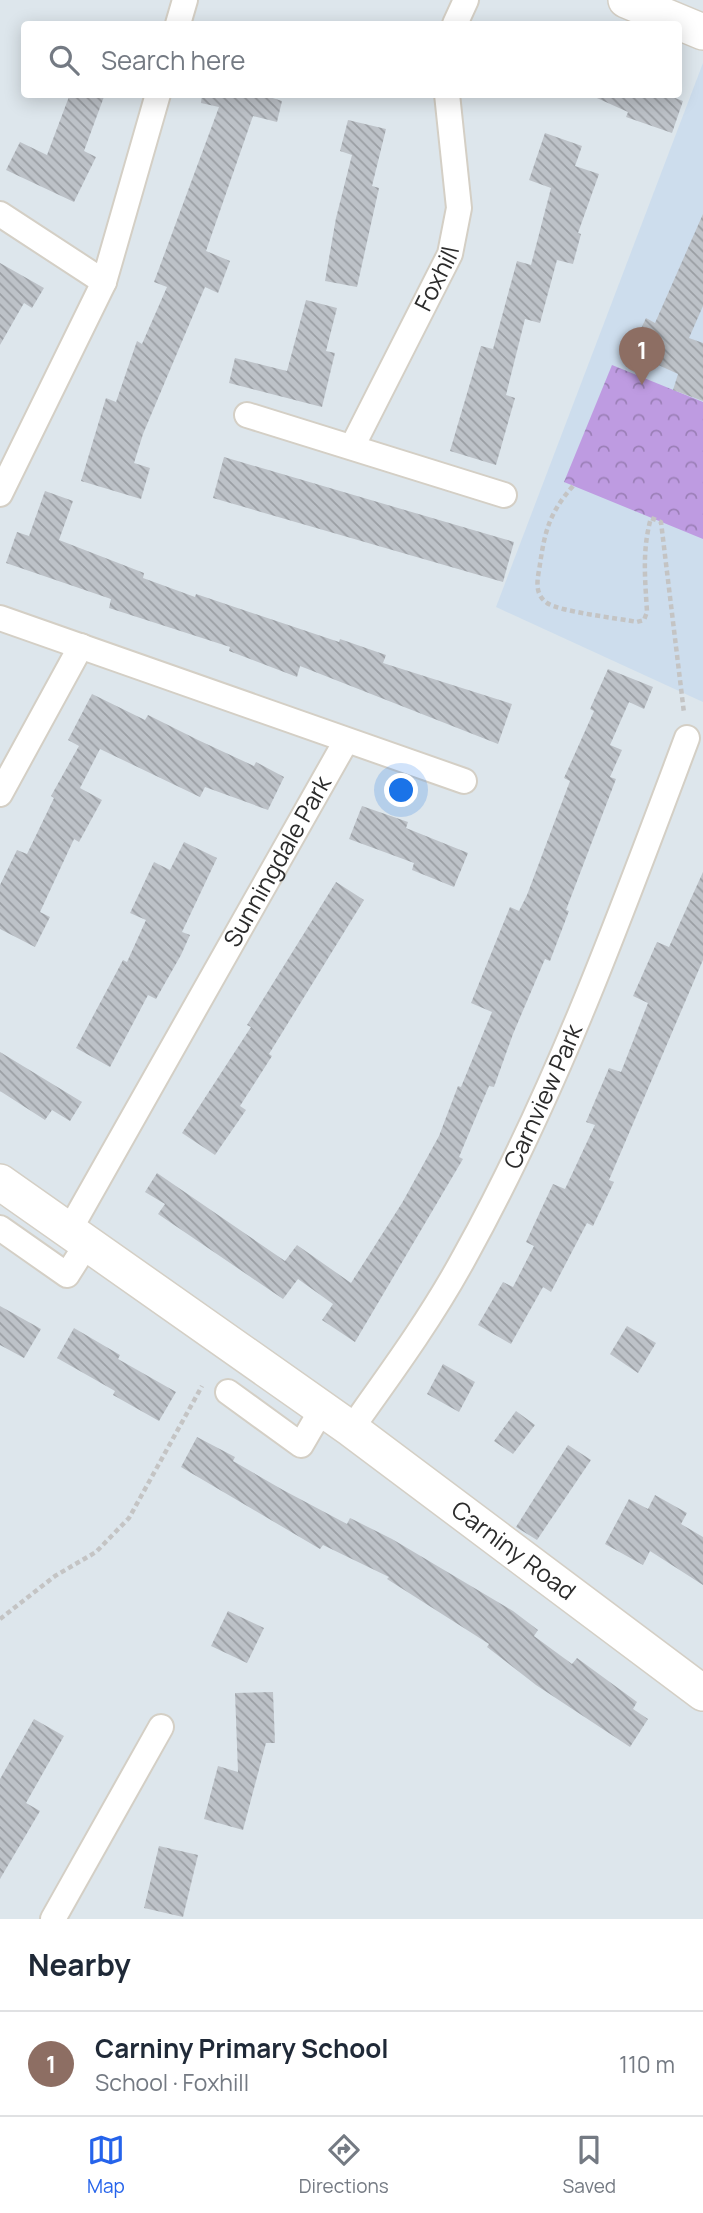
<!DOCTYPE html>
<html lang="en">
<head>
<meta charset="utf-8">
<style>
  :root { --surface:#fff; --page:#f6f6f7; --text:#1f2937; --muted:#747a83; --line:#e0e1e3; --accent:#2563eb }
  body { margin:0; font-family:Manrope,sans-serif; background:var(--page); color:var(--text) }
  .you { position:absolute; left:402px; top:791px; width:24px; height:24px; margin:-18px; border:5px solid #fff; border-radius:50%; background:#1a73e8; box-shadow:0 0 0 10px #1a73e833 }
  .badge { display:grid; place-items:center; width:46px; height:46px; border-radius:50%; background:var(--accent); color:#fff; font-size:23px; font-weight:700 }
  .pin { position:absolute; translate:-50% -58px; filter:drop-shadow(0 2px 4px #0008) }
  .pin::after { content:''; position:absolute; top:37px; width:24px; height:21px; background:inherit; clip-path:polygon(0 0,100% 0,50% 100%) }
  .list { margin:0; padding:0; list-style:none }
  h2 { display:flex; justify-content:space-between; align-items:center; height:91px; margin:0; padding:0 28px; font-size:30px }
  h2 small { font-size:23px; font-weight:400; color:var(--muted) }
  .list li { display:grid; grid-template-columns:46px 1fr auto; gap:21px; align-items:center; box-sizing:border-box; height:105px; padding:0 28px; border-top:2px solid var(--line) }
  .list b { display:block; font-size:26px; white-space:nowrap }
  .list p { margin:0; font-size:23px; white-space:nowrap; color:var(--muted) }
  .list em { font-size:23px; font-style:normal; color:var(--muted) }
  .icon { flex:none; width:38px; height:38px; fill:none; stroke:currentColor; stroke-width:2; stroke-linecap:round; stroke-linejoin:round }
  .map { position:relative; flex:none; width:703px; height:1919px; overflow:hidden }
  .search { position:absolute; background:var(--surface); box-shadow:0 4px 18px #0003; left:21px; right:21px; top:21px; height:77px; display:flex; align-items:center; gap:18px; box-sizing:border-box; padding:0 24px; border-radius:7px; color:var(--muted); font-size:26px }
  .sheet { height:196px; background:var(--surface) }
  nav { display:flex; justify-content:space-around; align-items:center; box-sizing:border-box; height:98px; border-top:2px solid var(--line); background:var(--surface); font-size:19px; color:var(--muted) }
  nav a { display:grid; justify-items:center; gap:4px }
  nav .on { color:var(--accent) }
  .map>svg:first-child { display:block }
</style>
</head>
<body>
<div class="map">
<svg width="703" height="1919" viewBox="0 0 703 1919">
  <defs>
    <pattern id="forest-crowns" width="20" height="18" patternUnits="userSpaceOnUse" patternTransform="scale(1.75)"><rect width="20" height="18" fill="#be9be1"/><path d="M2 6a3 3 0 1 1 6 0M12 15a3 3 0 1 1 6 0" fill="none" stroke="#9b7fb7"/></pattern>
    <pattern id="building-back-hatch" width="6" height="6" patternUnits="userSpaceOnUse" patternTransform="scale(1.75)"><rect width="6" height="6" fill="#bdc2c8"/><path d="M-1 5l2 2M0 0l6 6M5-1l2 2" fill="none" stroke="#9a9ea3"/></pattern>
  </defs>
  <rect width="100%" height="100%" fill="#dde6ec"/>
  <polygon fill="#cddded" points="703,63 703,702 496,607"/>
  <polygon fill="url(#forest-crowns)" points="612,365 703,402 703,539 564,482"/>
  <g fill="url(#building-back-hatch)">
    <polygon points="70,94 105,94 84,151 96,157 74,202 6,170 20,142 47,155"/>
    <polygon points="202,94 260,94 282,101 277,122 253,116 206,251 230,261 218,293 205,287 143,434 134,463 150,468 141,499 81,481 106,398 116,402 137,341 142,344 167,287 154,282 219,107 201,103"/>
    <polygon points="588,94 665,94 683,101 672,133 626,117 628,112"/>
    <polygon points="348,120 386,129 372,186 379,188 357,287 325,281 336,218 352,155 340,151"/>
    <polygon points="545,133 582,146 575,166 599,174 578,233 581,234 573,264 557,260 540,323 525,319 506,395 515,398 496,465 450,451 481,346 493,349 517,261 531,265 551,188 529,180"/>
    <polygon points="703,214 703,306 689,338 703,343 703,401 673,390 678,374 630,352 646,318 655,323"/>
    <polygon points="0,263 44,288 32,308 24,303 0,345"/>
    <polygon points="306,300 337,308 326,351 335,353 322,407 229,383 235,358 287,371"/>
    <polygon points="224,457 514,542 503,582 213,498"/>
    <polygon points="45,491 73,501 59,540 144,573 143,578 195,597 196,594 339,642 340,639 386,655 383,663 512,704 498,744 300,666 297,677 229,651 230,647 109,608 111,599 6,563 17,532 29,536"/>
    <polygon points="608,669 653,687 644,709 629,702 610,745 622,750 610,777 616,779 566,910 569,911 550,961 545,959 513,1034 494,1087 489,1086 459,1157 463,1159 355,1342 322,1320 333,1304 298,1279 283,1299 158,1214 165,1204 145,1192 157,1173 285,1261 297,1245 351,1283 402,1203 439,1136 458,1086 461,1087 492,1012 471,1003 510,907 519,911 527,895 570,781 564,778 594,711 590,709"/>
    <polygon points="92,694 145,720 148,715 198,740 254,766 256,762 284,777 268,810 205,787 200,797 100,749 80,788 102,800 79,842 74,839 40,912 50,917 35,947 0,929 0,885 17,850 27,854 54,798 51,796 79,746 68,740"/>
    <polygon points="362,806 408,822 406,828 468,853 454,887 412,870 414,863 349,839"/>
    <polygon points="184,842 217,858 182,932 190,935 181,955 156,999 148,995 110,1067 76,1048 123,960 127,962 146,920 130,913 154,862 170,870"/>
    <polygon points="703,872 703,960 609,1180 614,1182 593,1226 587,1223 551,1292 543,1287 511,1344 478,1325 503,1282 513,1287 534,1246 526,1242 553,1184 565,1189 595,1125 586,1122 609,1068 621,1072 648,1003 633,996 657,942 669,947"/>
    <polygon points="336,882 364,900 269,1054 272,1056 240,1106 246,1110 215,1155 182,1133 251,1027 247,1025"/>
    <polygon points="0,1052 82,1102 70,1121 52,1110 45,1120 0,1091"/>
    <polygon points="0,1306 41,1329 24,1358 0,1345"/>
    <polygon points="627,1326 656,1343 638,1373 610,1354"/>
    <polygon points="74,1328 120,1355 118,1359 176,1392 159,1421 113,1395 115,1391 57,1358"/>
    <polygon points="443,1364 475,1382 459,1412 427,1394"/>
    <polygon points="516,1411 535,1425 513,1454 494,1441"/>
    <polygon points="197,1437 235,1457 233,1461 283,1490 347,1524 350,1518 392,1539 513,1611 538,1630 534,1636 572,1664 577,1658 637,1702 633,1709 648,1719 630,1747 536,1685 487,1647 489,1644 387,1579 389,1577 323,1545 320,1549 181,1467"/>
    <polygon points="568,1445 591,1460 537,1540 516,1527"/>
    <polygon points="655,1495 687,1513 681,1524 703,1537 703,1585 650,1551 643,1565 605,1544 629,1499 648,1509"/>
    <polygon points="228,1611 264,1628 247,1663 211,1646"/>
    <polygon points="273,1692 275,1743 266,1743 243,1830 204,1819 218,1766 238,1772 235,1693"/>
    <polygon points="34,1719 64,1736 26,1803 40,1811 0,1879 0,1779"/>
    <polygon points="159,1846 198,1855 183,1917 144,1908"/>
  </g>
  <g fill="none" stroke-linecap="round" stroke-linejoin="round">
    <defs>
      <g id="street">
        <polyline points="178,24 185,0"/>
        <polyline points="455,24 466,0"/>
        <polyline points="0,214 104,282"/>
        <polyline points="247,415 504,495"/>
        <path id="s1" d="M352,447L450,254L459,208L447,94"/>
        <polyline points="0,494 104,282 158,94"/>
        <polyline points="0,618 464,781"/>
        <polyline points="0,794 81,646"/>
        <polyline points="0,1228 67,1275 88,1242"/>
        <path id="s2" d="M70,1229L346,741"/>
        <polyline points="228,1392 301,1445 322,1409"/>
        <path id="s3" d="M351,1429C391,1373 432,1317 465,1256C556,1092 621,914 687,738"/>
        <polyline points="53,1919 161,1727"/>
      </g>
      <g id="secondary">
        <polyline points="626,0 703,32"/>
        <path id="s4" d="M0,1182L351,1429L703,1693"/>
      </g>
    </defs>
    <use href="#street" stroke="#d4cfc5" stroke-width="28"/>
    <use href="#secondary" stroke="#d4cfc5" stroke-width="38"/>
    <g stroke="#c4c4c4" stroke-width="4.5" stroke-dasharray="5 3.5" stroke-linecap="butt">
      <path d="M573,486C550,512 545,530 540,564C538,578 533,593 547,603C561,612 617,618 637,622L644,620L647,612C645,578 642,550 651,518L661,522L684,713"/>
      <polyline points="0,1619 55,1576 96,1552 129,1518 202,1386"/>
    </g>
    <use href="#street" stroke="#fff" stroke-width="24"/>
    <use href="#secondary" stroke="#fff" stroke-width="35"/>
  </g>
  <g text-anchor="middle" stroke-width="6" stroke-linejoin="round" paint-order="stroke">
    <g font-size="24" fill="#2b2b2b" stroke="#fff">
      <text dy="8" stroke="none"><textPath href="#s1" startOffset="189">Foxhill</textPath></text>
      <text dy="8" stroke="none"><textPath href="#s2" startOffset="422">Sunningdale Park</textPath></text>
      <text dy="8" stroke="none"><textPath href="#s3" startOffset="385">Carnview Park</textPath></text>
      <text dy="8" stroke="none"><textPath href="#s4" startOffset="632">Carniny Road</textPath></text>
    </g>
  </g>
</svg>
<div class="you"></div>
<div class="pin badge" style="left:642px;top:385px;background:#8d6e63">1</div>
<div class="search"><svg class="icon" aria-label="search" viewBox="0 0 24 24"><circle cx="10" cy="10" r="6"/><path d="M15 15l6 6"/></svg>Search here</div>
</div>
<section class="sheet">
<h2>Nearby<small></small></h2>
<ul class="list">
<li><span class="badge" style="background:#8d6e63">1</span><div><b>Carniny Primary School</b><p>School · Foxhill</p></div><em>110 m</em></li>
</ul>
</section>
<nav>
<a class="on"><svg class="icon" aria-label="map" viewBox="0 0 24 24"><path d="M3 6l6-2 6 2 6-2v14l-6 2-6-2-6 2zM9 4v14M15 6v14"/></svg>Map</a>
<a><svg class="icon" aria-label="directions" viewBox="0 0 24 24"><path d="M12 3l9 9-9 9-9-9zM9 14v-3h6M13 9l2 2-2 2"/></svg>Directions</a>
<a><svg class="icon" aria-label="saved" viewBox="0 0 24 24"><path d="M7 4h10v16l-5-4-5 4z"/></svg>Saved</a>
</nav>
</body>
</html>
